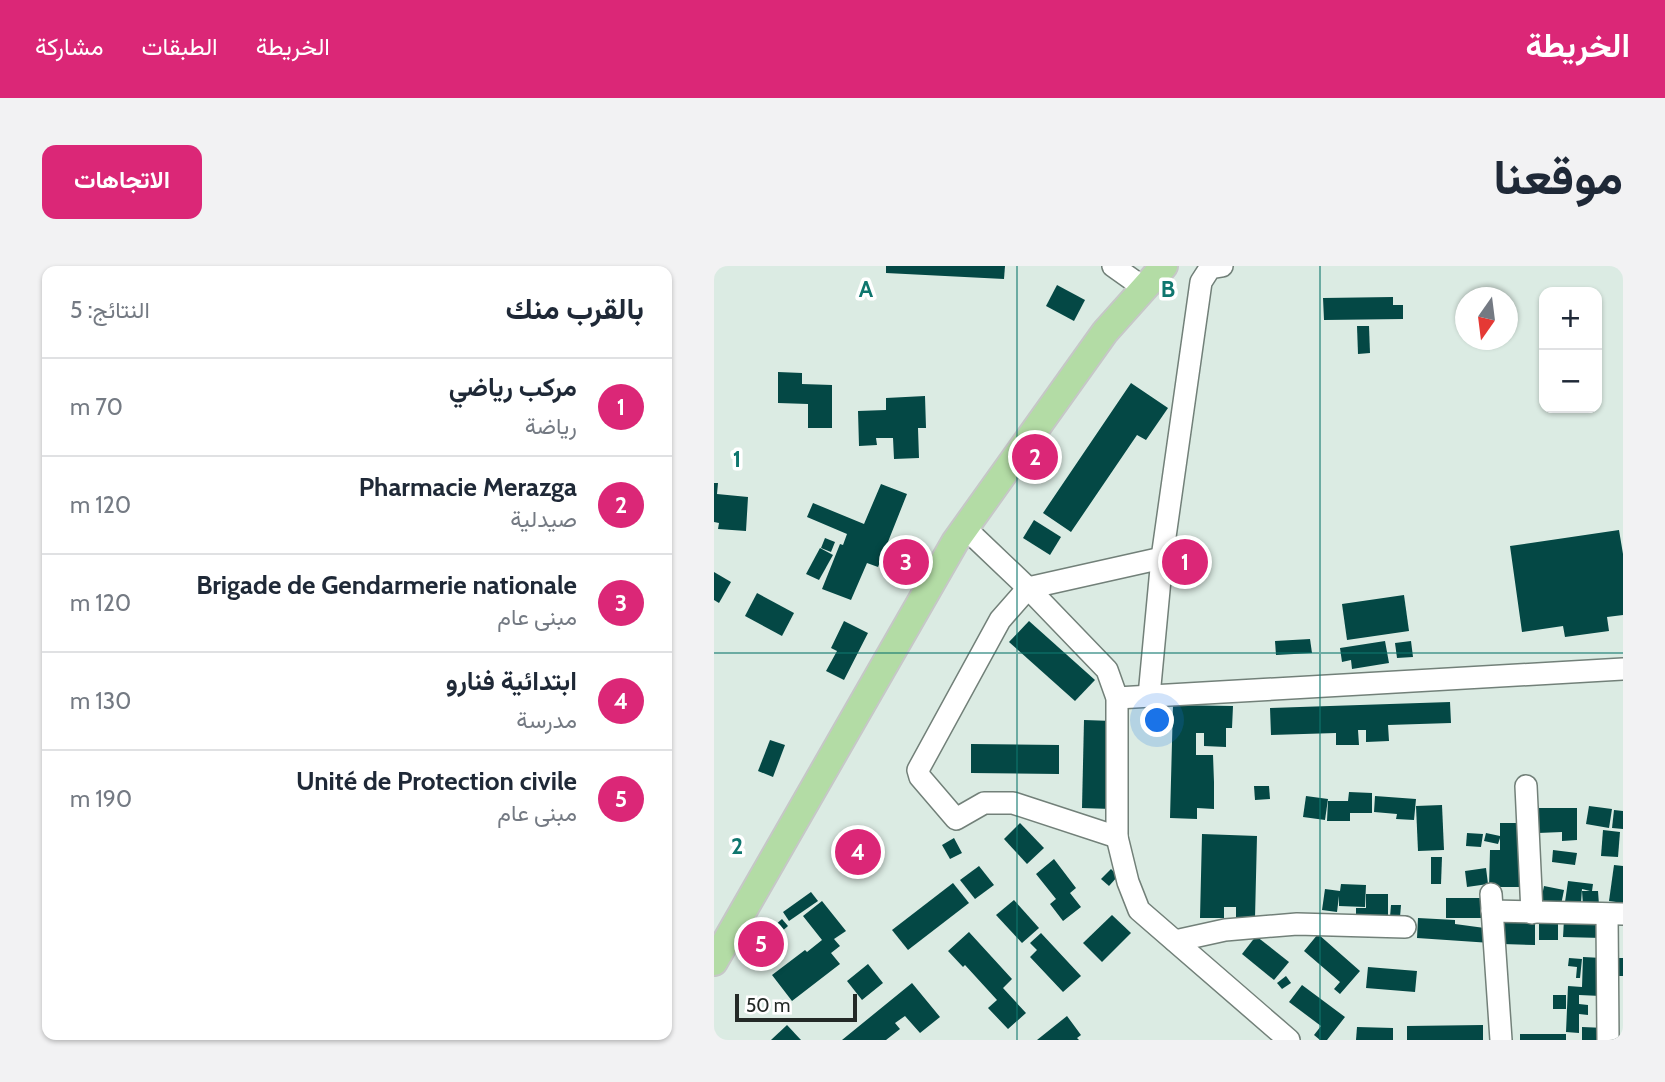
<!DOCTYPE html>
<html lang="ar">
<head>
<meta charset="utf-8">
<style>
  :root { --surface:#fff; --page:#f2f2f3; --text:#1f2937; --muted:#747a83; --line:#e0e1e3; --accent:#db2777 }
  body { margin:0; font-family:Cabin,Vazirmatn,sans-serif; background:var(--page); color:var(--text); direction:rtl }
  .controls { position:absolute; right:21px; top:21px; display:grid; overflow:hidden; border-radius:14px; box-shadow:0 2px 5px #0004 }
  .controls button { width:63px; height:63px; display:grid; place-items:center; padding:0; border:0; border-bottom:2px solid var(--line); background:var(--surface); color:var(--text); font:35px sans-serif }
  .compass { position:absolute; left:741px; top:21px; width:63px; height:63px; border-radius:50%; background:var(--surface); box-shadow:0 2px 5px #0004; rotate:194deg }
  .scale { position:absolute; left:21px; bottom:18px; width:122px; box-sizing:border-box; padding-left:7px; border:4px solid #232926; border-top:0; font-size:19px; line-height:24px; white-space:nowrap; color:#232926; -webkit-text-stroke:5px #fff; paint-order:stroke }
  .you { position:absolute; left:444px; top:455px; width:24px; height:24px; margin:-18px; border:5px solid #fff; border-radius:50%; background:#1a73e8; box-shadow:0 0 0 10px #1a73e833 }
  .badge { display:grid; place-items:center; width:46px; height:46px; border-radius:50%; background:var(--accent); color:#fff; font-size:23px; font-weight:700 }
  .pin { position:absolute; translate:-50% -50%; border:4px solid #fff; box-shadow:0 2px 7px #0006 }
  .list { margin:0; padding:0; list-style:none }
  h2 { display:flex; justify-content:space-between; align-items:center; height:91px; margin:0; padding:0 28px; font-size:30px }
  h2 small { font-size:23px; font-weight:400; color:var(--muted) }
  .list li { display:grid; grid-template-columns:46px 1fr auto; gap:21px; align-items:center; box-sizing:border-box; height:98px; padding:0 28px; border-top:2px solid var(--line) }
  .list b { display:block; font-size:26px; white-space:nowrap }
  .list p { margin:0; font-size:23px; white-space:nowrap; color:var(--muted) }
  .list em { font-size:23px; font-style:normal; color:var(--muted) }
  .map { position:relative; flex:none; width:909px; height:774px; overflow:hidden; direction:ltr; border-radius:14px }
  header { display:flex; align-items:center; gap:42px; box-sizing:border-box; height:98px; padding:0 35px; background:var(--accent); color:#fff }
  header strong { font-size:33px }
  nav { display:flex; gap:38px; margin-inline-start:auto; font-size:24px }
  .intro { display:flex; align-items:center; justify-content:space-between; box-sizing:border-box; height:168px; padding:0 42px }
  h1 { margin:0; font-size:49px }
  .button { padding:18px 32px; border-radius:14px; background:var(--accent); color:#fff; font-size:24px; font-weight:700 }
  main { display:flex; gap:42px; padding:0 42px }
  aside { flex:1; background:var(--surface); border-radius:14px; box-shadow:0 2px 5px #0004 }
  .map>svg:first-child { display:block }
</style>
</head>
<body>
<header>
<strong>الخريطة</strong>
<nav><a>الخريطة</a><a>الطبقات</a><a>مشاركة</a></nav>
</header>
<div class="intro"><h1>موقعنا</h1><a class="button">الاتجاهات</a></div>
<main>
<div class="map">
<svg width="909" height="774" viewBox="0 0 909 774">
  <rect width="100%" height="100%" fill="#dbebe3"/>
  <g fill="#044845">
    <polygon points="172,0 291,0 290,13 172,7"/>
    <polygon points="343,19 371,34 360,55 332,40"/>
    <polygon points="679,31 679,39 689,39 689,53 610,54 609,32"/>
    <polygon points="643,60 655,60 656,87 644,88"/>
    <polygon points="64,106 88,107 88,118 118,119 118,162 94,162 94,138 64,137"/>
    <polygon points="417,117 454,142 432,174 423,169 357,266 329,247"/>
    <polygon points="211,130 212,162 204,162 205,192 180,193 179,172 162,172 163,179 145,180 144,145 172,144 172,132"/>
    <polygon points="0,217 4,217 3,228 34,231 32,265 4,263 5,257 0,256"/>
    <polygon points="167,218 193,228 164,301 153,297 137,334 108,323 126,278 129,279 133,268 93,251 99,237 150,258"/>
    <polygon points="320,254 347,271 336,289 309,272"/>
    <polygon points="905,264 909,288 909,349 893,351 895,365 851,371 849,360 808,366 796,280"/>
    <polygon points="111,272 121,276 117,286 107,282"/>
    <polygon points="106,282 119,289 105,314 92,308"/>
    <polygon points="0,306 17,316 5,337 0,334"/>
    <polygon points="43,327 80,347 68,370 31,350"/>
    <polygon points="690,329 695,365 633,374 628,338"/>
    <polygon points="130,355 154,367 130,414 112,405 123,385 117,382"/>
    <polygon points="315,355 381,414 361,435 295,376"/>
    <polygon points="596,373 598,387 562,389 561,375"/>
    <polygon points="671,375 675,397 638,403 637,394 628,396 626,382"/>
    <polygon points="697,375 699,391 683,392 681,377"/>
    <polygon points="736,436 737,457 674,459 675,475 652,476 652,464 644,464 645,479 622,479 622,467 557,469 556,442"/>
    <polygon points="459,439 519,440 518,462 512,462 512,481 490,480 490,467 482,467 482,489 499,489 500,516 500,543 483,542 483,553 456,552"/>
    <polygon points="370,454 399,455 397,543 368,542"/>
    <polygon points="56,474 71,479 59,511 44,505"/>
    <polygon points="257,478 345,479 345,508 257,507"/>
    <polygon points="540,520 555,520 556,533 541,534"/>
    <polygon points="635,526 658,527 658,547 636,547 636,555 613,555 614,535 634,535"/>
    <polygon points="592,530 614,533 611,554 589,551"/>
    <polygon points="661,530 702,533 700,554 682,553 683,548 660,546"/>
    <polygon points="728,539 730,584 704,585 702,540"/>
    <polygon points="875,540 898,543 895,562 872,558"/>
    <polygon points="823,542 863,542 863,574 848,575 848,566 824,567"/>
    <polygon points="900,544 909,545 909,563 898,562"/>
    <polygon points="306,557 330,582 313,598 290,573"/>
    <polygon points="786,557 813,557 813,621 775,621 776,584 786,584 786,572 784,578 770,575 772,567 786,570"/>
    <polygon points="889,564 906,566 904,591 887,590"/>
    <polygon points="753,567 769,568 767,581 752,580"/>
    <polygon points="488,568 543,570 541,652 522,651 522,641 510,641 510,652 486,652"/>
    <polygon points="240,572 248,587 236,593 228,579"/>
    <polygon points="839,584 863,587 861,599 838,596"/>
    <polygon points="717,591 728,591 727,618 717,618"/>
    <polygon points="340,593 362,622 356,627 367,641 349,655 336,638 342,633 322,608"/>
    <polygon points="900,599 909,600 909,637 895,635"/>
    <polygon points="265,600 280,619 261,633 246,614"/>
    <polygon points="772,602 774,618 753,621 751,605"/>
    <polygon points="397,603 404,610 395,620 387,613"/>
    <polygon points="854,615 879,618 878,625 884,625 885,639 869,639 868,625 876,625 868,623 867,637 851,636"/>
    <polygon points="239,617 255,637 194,684 178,664"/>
    <polygon points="627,618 652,619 651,641 625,640 625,630 623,646 608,644 611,623 626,625"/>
    <polygon points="830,620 850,624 847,639 827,635"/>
    <polygon points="97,626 104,635 75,655 69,646"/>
    <polygon points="652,628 674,628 674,651 642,651 642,642 652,642"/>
    <rect x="732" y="632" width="41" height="20"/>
    <polygon points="300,634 325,662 308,677 282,649"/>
    <polygon points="108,635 132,665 120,673 126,680 117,687 126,698 78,735 58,709 91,684 93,686 108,674 89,650"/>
    <polygon points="677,639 687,639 686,651 676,651"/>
    <polygon points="398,649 417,667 388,696 369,677"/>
    <polygon points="704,652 741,654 741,658 778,663 777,677 703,672"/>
    <polygon points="68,653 74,660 66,667 60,660"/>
    <polygon points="788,654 821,655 821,679 788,678"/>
    <polygon points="850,654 888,655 888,672 849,671"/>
    <rect x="825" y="656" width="19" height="18"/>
    <polygon points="255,666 298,713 289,722 312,747 294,763 274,742 283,734 251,699 249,701 234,685"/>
    <polygon points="327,667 367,710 349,726 316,691 323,684 316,677"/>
    <polygon points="604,668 646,705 626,728 620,723 626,716 590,685"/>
    <polygon points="542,670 575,696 560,714 528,688"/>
    <polygon points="869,691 888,692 887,730 865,729 865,738 874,739 874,749 865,748 865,767 852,766 854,720 868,721"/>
    <polygon points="855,692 868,693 866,712 862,712 863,701 854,700"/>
    <polygon points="905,692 909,692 909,710 904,710"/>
    <polygon points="154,698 169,717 148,734 133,715"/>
    <polygon points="654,701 703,705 701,726 652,722"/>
    <polygon points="572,710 577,717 568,723 563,717"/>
    <polygon points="198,717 226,751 206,767 191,750 181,757 186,763 172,774 128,774"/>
    <polygon points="588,719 631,751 613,774 606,774 600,769 607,760 575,736"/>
    <rect x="839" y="729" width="13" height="14"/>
    <polygon points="353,750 367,769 363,772 365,774 323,774"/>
    <polygon points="73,759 87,774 57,774"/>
    <polygon points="769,759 769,774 693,774 693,760"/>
    <polygon points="643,761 679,762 679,774 642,774"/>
    <polygon points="868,761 891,762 891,774 868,774"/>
    <rect x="806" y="768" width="46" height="6"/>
  </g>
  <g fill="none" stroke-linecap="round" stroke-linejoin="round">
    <defs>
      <g id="minor">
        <polyline points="399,0 430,22"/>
        <polyline points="251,262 314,322 393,404 403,432 403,571 414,616 425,644 575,774"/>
        <polyline points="435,430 448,292 487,16 496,2 508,0"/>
        <polyline points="403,432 909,403"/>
        <polyline points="812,520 818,647"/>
        <polyline points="403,571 299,537 270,537 242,553 206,511 204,504 286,354 314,322 448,292"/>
        <polyline points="777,628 787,774"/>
        <polyline points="778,645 909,648"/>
        <polyline points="893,649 894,774"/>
        <polyline points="461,675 511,664 583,658 691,661"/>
      </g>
      <polyline id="major" points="0,696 241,276 391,66 450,0"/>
    </defs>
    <use href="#minor" stroke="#728079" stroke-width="24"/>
    <use href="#major" stroke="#c6c7c7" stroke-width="30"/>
    <use href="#minor" stroke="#fff" stroke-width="21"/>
    <use href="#major" stroke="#b3dca5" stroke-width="26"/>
  </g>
  <path fill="none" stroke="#0f766e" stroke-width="2" stroke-opacity="0.55" d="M303,0V774M606,0V774M0,387H909"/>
  <g font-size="23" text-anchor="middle" font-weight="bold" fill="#0f766e" stroke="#fff" stroke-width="7" stroke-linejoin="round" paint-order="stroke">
    <text x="152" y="31">A</text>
    <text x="454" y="31">B</text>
    <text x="23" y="201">1</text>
    <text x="23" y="588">2</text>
  </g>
</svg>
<div class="controls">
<button>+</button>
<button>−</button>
</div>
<svg class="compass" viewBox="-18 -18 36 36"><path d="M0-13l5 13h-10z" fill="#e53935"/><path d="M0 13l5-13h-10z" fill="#747a83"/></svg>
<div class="scale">50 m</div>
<div class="you"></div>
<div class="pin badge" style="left:471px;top:296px">1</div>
<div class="pin badge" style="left:321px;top:191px">2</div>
<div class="pin badge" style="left:192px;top:296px">3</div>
<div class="pin badge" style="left:144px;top:586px">4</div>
<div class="pin badge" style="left:47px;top:678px">5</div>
</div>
<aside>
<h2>بالقرب منك<small>النتائج: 5</small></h2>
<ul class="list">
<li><span class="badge">1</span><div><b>مركب رياضي</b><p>رياضة</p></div><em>70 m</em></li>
<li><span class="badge">2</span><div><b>Pharmacie Merazga</b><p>صيدلية</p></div><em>120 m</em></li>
<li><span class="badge">3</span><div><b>Brigade de Gendarmerie nationale</b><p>مبنى عام</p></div><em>120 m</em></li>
<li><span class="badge">4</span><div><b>ابتدائية فنارو</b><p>مدرسة</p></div><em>130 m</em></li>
<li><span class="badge">5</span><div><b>Unité de Protection civile</b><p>مبنى عام</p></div><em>190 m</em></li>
</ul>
</aside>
</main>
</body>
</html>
